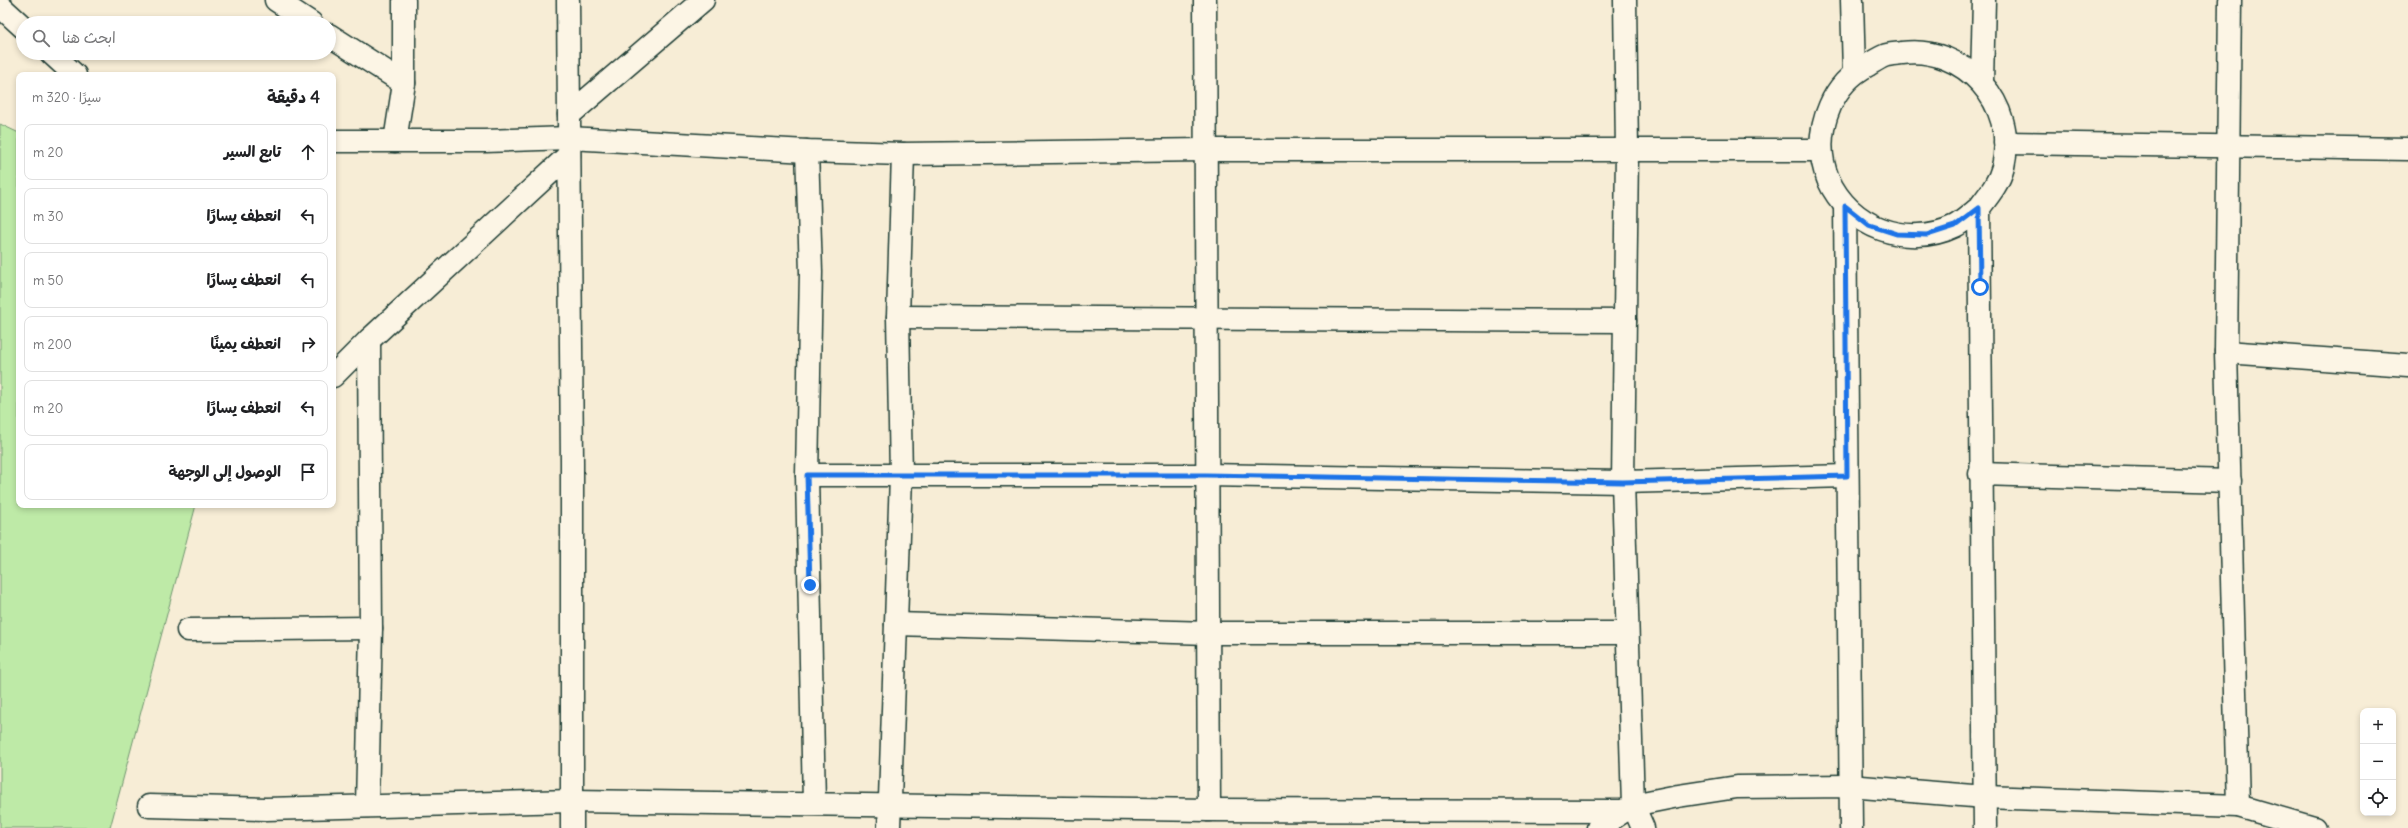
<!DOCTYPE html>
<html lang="ar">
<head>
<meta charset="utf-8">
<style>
  :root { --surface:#fff; --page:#f2f2f2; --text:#202124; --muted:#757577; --line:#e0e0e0 }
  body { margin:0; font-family:Delius,"Playpen Sans Arabic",sans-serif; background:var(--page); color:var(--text); direction:rtl }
  .controls { position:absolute; right:12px; bottom:12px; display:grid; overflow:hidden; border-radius:8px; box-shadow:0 2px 6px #0003 }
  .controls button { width:36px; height:36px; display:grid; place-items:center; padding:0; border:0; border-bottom:1px solid var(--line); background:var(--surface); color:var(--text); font:20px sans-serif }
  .stop { position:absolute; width:12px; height:12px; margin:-9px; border:3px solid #1a73e8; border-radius:50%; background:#fff }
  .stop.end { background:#1a73e8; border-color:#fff; box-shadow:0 1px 4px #0008 }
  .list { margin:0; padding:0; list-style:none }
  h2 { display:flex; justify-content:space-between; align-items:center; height:52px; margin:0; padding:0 16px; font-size:17px }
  h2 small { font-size:13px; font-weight:400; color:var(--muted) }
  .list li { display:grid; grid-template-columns:26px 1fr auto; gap:12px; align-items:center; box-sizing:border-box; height:56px; margin:0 8px 8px; padding:0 8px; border:1px solid var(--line); border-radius:8px }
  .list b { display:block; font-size:15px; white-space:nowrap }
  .list em { font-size:13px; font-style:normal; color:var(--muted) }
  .icon { flex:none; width:22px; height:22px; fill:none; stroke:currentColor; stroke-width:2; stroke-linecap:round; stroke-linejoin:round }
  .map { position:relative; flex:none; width:2408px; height:828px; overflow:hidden; direction:ltr }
  .search { position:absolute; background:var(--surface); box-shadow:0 2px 6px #0003; left:16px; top:16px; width:320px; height:44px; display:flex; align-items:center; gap:10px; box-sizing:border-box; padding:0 14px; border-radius:22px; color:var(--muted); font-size:15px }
  .panel { position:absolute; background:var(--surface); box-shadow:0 2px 6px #0003; left:16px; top:72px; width:320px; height:436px; border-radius:8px; direction:rtl }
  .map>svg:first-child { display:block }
</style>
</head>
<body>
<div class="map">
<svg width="2408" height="828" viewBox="0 0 2408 828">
  <rect width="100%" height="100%" fill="#f7edd6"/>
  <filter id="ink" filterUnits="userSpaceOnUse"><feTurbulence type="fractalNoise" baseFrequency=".025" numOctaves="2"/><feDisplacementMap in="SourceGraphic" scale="8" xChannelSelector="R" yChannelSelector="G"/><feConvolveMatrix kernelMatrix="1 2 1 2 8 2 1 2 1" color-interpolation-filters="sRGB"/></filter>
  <g filter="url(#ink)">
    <polygon fill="#beeaa7" stroke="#6e946e" points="0,124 19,133 19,505 196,505 110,828 0,828"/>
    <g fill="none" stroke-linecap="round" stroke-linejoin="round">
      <defs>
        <g id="street">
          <polyline points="276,0 311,23"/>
          <polyline points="568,0 572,462 572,828"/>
          <polyline points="1205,0 1209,810"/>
          <polyline points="1625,0 1627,151 1623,482 1633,805 1643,828"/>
          <polyline points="1852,0 1854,73"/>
          <polyline points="2230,0 2226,352 2238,806"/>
          <polyline points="0,6 23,27"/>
          <polyline points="329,35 404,83"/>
          <polyline points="51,53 75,75"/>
          <polyline points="1982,81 1984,0"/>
          <polyline points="569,115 703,0"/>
          <polyline points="333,141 485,141 569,138 807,151 903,154 1205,150 1821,150"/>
          <polyline points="395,141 404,83 404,0"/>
          <polyline points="2005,143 2408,149"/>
          <polyline points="807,151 811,272 807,475 1206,475 1623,482 1847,476"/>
          <polyline points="1845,206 1851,828"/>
          <path d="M1979,208C1971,214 1963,222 1955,226C1907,249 1849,227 1828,179C1818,154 1820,129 1830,106C1838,87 1851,74 1868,65C1873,62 1879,58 1884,56C1889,54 1896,54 1902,53C1964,45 2018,104 2003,167C1999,183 1989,195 1979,208L1985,828"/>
          <polyline points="898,317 1625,321"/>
          <polyline points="2226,352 2408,365"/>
          <polyline points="333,376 369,340 569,155"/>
          <polyline points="1980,474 2230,481"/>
          <polyline points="807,475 814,803"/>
          <polyline points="896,624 1209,633 1627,633"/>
          <polyline points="188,630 371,628"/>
          <polyline points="149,806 266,809 572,801 1209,810 1623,811"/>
          <polyline points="367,806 371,628 369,340"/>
          <polyline points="889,828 901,476 898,317 903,154"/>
          <polyline points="1598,828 1633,805 1678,796 1737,787 1849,786 1985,797 2238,806 2314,828"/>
        </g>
      </defs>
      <use href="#street" stroke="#1f3d34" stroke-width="25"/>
      <use href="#street" stroke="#fcf5e5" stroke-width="22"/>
    </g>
  </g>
  <g fill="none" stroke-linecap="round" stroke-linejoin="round" filter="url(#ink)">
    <polyline stroke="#1a73e8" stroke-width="5" points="810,585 807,475 1206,475 1623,482 1847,476 1845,206 1869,225 1897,234 1927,235 1955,226 1979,208 1980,287"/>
  </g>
</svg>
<div class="controls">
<button>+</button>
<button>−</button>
<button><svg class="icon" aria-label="locate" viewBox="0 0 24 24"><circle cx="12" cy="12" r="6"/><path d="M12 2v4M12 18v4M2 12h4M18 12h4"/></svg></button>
</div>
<div class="stop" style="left:1980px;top:287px"></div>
<div class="stop end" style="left:810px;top:585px"></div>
<div class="search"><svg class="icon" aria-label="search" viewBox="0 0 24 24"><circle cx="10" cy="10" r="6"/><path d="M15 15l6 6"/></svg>ابحث هنا</div>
<section class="panel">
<h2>4 دقيقة<small>سيرًا · 320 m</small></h2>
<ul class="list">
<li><svg class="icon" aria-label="ahead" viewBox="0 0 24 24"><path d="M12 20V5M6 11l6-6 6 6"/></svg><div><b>تابع السير</b></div><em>20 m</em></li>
<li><svg class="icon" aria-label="left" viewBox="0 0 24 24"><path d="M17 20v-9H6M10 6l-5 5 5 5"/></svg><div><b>انعطف يسارًا</b></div><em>30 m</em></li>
<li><svg class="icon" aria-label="left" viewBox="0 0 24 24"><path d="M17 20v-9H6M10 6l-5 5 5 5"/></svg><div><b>انعطف يسارًا</b></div><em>50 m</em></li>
<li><svg class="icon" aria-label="right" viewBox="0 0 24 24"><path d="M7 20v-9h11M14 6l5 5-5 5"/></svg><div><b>انعطف يمينًا</b></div><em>200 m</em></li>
<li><svg class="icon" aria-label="left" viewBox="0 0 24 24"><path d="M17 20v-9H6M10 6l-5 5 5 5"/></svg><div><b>انعطف يسارًا</b></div><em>20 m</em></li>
<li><svg class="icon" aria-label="arrive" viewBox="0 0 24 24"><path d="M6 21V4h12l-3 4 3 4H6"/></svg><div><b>الوصول إلى الوجهة</b></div></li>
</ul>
</section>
</div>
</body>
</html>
